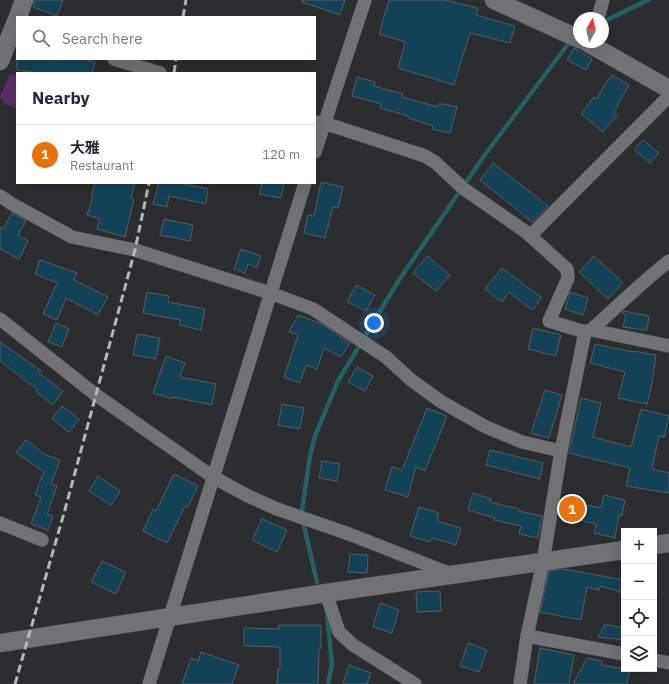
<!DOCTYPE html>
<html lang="en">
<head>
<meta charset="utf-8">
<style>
  :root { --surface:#fff; --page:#f2f2f3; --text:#1f2937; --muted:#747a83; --line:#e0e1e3; --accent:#636d3f }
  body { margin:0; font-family:"IBM Plex Sans","Noto Sans JP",sans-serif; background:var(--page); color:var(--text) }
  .controls { position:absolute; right:12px; bottom:12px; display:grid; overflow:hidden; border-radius:0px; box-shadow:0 4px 16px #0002 }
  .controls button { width:36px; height:36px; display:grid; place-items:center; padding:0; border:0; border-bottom:1px solid var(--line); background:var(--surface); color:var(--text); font:20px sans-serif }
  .compass { position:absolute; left:573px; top:12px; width:36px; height:36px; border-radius:50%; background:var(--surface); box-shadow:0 4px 16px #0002; rotate:8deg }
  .you { position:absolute; left:374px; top:323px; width:14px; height:14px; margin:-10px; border:3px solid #fff; border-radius:50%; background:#1a73e8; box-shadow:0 0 0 6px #1a73e833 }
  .badge { display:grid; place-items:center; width:26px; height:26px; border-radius:50%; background:var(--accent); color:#fff; font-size:13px; font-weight:700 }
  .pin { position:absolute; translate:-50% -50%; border:2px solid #fff; box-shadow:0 1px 4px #0006 }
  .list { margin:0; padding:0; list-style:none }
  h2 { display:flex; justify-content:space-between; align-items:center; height:52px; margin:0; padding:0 16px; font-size:17px }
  h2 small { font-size:13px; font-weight:400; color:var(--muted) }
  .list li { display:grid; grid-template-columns:26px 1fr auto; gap:12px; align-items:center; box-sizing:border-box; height:60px; padding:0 16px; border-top:1px solid var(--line) }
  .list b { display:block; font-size:15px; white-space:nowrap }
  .list p { margin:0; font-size:13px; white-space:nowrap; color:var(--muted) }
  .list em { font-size:13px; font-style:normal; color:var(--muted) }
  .icon { flex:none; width:22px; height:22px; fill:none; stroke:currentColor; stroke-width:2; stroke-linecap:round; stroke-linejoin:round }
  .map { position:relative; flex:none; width:669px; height:684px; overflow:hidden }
  .search { position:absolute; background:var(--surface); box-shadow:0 4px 16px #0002; left:16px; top:16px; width:300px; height:44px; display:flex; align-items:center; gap:10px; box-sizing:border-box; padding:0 14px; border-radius:0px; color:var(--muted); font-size:15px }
  .panel { position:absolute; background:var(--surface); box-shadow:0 4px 16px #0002; left:16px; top:72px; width:300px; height:112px; border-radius:0px }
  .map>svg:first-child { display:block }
</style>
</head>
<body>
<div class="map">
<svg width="669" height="684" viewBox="0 0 669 684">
  <rect width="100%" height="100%" fill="#2b2d30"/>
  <polygon fill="#573064" points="10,74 17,75 17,109 5,104 0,96"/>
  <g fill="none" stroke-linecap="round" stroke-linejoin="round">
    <g stroke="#256064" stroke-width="4.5">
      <polyline points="605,21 648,0"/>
      <polyline points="302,510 310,456 315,436 338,381 399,280 484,156 568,44"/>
      <polyline points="304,526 317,582"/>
      <polyline points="327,614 332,664 328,684"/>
    </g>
  </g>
  <g fill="#144357" stroke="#585c5e">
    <polygon points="34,0 63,0 57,16 33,7"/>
    <polygon points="302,0 345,0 340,15 302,2"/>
    <polygon points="389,0 445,0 478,8 476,15 515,26 510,43 470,33 454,85 398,68 405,42 379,34"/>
    <polygon points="574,48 592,59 586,70 567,60"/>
    <polygon points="16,59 64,60 64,59 84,59 95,62 92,73 39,73 17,70"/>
    <polygon points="612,75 629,85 614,112 617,115 603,132 581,114 594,97 597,99 605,84"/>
    <polygon points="357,77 375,82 374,86 403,94 402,97 438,107 439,104 444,104 457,107 450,133 432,129 433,126 408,118 408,116 380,108 381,104 352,96"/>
    <polygon points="643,140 659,153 650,163 634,149"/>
    <polygon points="493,163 548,206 532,222 480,180"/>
    <polygon points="321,182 343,187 338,208 333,207 325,238 304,233 308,215 314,216"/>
    <polygon points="95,183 135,183 131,198 134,199 125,237 97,229 100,219 87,215 93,196 91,196"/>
    <polygon points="159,183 180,183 208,189 206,204 169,196 167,207 153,204"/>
    <polygon points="262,183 284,183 281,198 259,194"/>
    <polygon points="12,213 26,221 18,235 28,241 19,259 0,249 0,227 3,229"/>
    <polygon points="164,219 193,225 190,241 160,235"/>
    <polygon points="241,249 261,256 257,268 248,264 245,273 234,269"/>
    <polygon points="427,256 450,275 436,291 413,273"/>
    <polygon points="594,256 623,283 608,299 579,272"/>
    <polygon points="40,260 77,273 74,280 108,297 98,315 66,298 57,320 43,314 57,283 35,274"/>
    <polygon points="502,268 542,298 532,310 509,292 502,302 485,289"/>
    <polygon points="356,285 375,295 366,311 347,302"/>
    <polygon points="147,292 169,296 168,302 205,309 201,330 179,325 180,320 143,313"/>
    <polygon points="570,292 588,298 583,315 565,309"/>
    <polygon points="624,311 649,316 647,330 623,327 626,315 622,312"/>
    <polygon points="298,315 322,324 350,343 341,357 324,348 317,369 306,365 300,383 284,377 298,335 289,332"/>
    <polygon points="56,323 69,329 62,347 48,342"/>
    <polygon points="533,328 561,335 556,356 528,349"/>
    <polygon points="137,334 160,338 156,359 133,355"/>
    <polygon points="0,342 41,371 39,373 63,391 53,405 36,392 38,390 0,361"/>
    <polygon points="595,344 633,352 633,351 656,355 652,384 647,404 618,398 625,372 590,363"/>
    <polygon points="166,356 185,363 180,377 216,384 212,405 173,397 172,399 153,393"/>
    <polygon points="357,367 373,376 365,391 348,382"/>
    <polygon points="545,390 562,395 549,438 531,433"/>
    <polygon points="581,398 601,403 593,437 631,447 641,409 669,416 664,437 659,436 652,469 669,473 669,493 626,486 630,468 569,453"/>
    <polygon points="282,404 304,408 300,429 278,425"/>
    <polygon points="62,406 79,419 69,432 52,419"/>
    <polygon points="427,408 447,416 425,471 416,467 408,497 385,490 392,467 402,470"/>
    <polygon points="26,440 46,455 60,460 51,484 57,486 47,514 53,516 48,530 31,524 41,497 35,495 44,471 38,468 16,452"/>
    <polygon points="490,450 543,463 540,479 486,465"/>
    <polygon points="322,461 340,464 337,481 319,478"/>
    <polygon points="174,474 198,486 188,507 185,506 167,543 143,531 153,509 156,511"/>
    <polygon points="98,476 120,491 111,505 89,491"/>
    <polygon points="473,493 491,499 490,502 519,509 518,511 542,516 538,538 519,534 521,526 494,520 495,518 468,510"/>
    <polygon points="604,495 625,500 622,516 619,515 615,538 594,533 596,524 560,516 564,500 601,508"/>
    <polygon points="419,507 439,513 437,521 461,528 456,545 432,538 430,542 410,536"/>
    <polygon points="262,519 287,530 277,552 252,540"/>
    <polygon points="350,554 368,555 367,573 348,572"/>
    <polygon points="102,561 126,572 116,594 91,582"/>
    <polygon points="564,569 624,580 624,593 600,586 599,590 587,587 581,620 540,612 549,571"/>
    <polygon points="440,591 441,611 417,612 416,592"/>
    <polygon points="380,603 399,610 392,633 373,627"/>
    <polygon points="605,624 624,628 624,640 598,637"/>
    <polygon points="279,625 321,625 321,648 319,648 318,684 277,684 278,669 280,669 280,647 244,646 244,628 279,629"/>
    <polygon points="468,643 487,650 479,672 460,666"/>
    <polygon points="540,648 574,655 569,684 534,684"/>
    <polygon points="201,652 239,665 232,684 182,684 191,658 198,661"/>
    <polygon points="587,658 602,661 602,665 630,670 627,684 573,684"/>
    <polygon points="349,665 371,673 367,684 343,684"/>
  </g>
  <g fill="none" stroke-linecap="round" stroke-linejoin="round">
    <defs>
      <g id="street">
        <polyline points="598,18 603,0"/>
        <polyline points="114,59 160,73"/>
        <polyline points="315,122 324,123 425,156 436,163 464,189 526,232 567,269 568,278 549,321 585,332 591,330 669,346"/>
        <polyline points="315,152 365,0"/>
        <polyline points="0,196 12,204 72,237 135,250 270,293 313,309 386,357 410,379 440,401 486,427 522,442 561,451"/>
        <polyline points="530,236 669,96"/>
        <polyline points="0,319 96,395 213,477 248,496 277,509 349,534 451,574"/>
        <path d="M591,330C617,307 642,282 669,261"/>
        <polyline points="0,523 42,540"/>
        <polyline points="326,593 339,632 353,645 415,684"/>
        <polyline points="527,636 624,654"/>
        <polyline points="654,660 669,663"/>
        <polyline points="149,684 305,183"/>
        <polyline points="520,684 527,636 543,562 561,451 585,332"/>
      </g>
      <g id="secondary">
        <polyline points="494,0 579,39"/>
        <polyline points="18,17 24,0"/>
        <polyline points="586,42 669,89"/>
        <polyline points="0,61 17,19"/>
        <polyline points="654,545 669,543"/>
        <polyline points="0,643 326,593 624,550"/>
      </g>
    </defs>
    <use href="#street" stroke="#494b4d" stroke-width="14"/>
    <use href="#secondary" stroke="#494b4d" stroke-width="19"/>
    <use href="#street" stroke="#707276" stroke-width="13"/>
    <use href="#secondary" stroke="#707276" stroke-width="18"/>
    <g stroke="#b5b6b9" stroke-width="3" stroke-dasharray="8 4" stroke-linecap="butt">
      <polyline points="183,17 186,0"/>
      <polyline points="174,73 176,59"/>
      <polyline points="15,684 66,506 135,250 149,183"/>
    </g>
  </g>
</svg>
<div class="controls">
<button>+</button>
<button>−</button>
<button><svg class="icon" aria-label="locate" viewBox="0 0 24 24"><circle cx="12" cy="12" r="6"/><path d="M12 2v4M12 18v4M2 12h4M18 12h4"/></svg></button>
<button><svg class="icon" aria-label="layers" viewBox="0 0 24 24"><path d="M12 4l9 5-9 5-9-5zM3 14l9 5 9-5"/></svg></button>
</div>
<svg class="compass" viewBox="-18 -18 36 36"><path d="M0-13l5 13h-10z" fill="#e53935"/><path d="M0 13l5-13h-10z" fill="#747a83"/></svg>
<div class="you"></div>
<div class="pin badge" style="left:572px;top:509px;background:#e8710a">1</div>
<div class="search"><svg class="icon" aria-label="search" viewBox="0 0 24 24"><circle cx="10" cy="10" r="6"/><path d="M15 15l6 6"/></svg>Search here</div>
<section class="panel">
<h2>Nearby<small></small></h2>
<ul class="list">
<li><span class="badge" style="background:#e8710a">1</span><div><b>大雅</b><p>Restaurant</p></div><em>120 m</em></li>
</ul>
</section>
</div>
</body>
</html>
